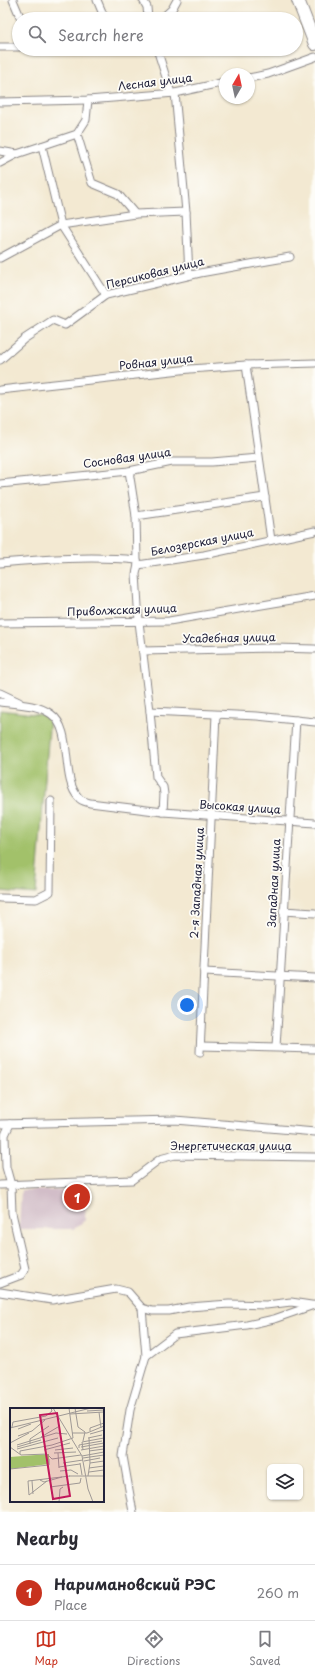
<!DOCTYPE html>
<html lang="en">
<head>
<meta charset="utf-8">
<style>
  :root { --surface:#fff; --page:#f7f7f7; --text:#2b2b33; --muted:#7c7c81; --line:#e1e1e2; --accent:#c8321e }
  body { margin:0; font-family:"Playpen Sans",sans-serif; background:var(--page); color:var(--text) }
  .controls { position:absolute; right:12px; bottom:12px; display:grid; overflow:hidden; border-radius:6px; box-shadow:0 1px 3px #0004 }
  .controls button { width:36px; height:36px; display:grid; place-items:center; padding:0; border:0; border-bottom:1px solid var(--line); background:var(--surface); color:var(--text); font:20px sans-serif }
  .compass { position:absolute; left:219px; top:68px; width:36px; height:36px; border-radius:50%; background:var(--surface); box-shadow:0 1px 3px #0004; rotate:9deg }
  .you { position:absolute; left:187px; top:1005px; width:14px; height:14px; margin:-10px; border:3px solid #fff; border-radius:50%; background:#1a73e8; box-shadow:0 0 0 6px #1a73e833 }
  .badge { display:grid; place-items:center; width:26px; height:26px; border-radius:50%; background:var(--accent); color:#fff; font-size:13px; font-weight:700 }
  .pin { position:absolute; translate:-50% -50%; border:2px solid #fff; box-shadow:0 1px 4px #0006 }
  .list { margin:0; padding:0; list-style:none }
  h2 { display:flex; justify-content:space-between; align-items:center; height:52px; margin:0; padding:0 16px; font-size:17px }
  h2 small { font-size:13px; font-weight:400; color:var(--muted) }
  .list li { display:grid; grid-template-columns:26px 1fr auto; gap:12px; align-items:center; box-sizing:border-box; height:56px; padding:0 16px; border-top:1px solid var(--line) }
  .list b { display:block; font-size:15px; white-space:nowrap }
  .list p { margin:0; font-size:13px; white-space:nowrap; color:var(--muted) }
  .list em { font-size:13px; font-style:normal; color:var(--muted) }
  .icon { flex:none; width:22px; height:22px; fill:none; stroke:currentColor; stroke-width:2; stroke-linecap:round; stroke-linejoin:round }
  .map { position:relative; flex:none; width:315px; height:1512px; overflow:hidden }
  .search { position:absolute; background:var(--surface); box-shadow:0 1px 3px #0004; left:12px; right:12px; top:12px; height:44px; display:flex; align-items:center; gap:10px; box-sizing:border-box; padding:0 14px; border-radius:22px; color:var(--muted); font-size:15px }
  .sheet { height:108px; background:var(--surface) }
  nav { display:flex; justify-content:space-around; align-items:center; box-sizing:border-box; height:56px; border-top:1px solid var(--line); background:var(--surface); font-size:11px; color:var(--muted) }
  nav a { display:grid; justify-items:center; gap:2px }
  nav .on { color:var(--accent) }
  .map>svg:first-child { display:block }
</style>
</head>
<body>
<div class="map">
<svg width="315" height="1512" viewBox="0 0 315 1512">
  <rect width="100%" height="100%" fill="#fdfcf7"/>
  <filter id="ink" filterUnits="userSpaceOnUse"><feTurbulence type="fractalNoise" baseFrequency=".025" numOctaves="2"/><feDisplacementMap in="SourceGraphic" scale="8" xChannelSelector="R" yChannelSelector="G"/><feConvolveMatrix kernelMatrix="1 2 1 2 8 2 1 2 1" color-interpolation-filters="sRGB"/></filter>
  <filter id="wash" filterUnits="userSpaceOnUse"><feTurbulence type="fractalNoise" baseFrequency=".012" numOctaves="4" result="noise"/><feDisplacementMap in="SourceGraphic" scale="16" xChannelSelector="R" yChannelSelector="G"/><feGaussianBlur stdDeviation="0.9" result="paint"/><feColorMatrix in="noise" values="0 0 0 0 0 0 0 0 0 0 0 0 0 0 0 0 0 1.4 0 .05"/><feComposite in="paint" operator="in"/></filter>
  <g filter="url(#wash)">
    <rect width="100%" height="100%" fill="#f3e9d2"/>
    <polygon fill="#d2bdc8" points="21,1190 86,1191 85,1220 74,1229 19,1229"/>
    <polygon fill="#a2c16a" stroke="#627252" points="0,710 50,716 36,894 0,891"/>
  </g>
  <g filter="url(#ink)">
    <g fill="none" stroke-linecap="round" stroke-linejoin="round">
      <defs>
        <g id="street">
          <polyline points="13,0 21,19"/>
          <polyline points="97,0 105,19"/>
          <polyline points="143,0 147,7 148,19"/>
          <polyline points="161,19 172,9 177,0"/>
          <polyline points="0,47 19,47"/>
          <polyline points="157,49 171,93"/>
          <polyline points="249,78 268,74 315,57"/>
          <polyline points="0,102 88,100 175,93 225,82"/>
          <polyline points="77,134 92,183 118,194 135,214 186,212 175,93"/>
          <polyline points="42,146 61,225 106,295"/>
          <polyline points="0,151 17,154"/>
          <polyline points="0,163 17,154 77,134 86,120 88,100"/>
          <polyline points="186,212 189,275"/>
          <polyline points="0,258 61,225 135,214"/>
          <polyline points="0,360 24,339 53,320 65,325 106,295 200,273 290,257"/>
          <polyline points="246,365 271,540"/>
          <polyline points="0,390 190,369 246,365 315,363"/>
          <polyline points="129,471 136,516 137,560"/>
          <polyline points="0,484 129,471 172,462 212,462 258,458"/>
          <polyline points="136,516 265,497"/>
          <path d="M0,563C46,559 92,556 137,560L138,565L204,555L315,531"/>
          <polyline points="138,565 136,574 139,622 150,711 156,777 163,787 164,794 163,812"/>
          <polyline points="0,623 169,621 315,596"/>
          <polyline points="143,651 274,648 315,649"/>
          <polyline points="0,693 19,702"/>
          <path d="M0,702C17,704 37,704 51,714C74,730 60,779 79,798C81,801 87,802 90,803L163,812L315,823"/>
          <polyline points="150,711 257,716 315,722"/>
          <polyline points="0,898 36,899 50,892 51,801"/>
          <polyline points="283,911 315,913"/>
          <polyline points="204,972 315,978"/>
          <polyline points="201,1046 315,1049"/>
          <polyline points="276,1047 296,720"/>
          <polyline points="200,1052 216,715"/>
          <polyline points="0,1124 175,1120 315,1132"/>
          <polyline points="0,1185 132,1180 160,1159 175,1155 315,1157"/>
          <polyline points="0,1283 21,1275 25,1269 12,1213 11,1185 6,1167 5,1135 10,1124"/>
          <polyline points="0,1292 52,1300 116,1289 128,1292 142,1308 152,1311 169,1311 189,1307 229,1304 266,1305 291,1302 311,1305"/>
          <polyline points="142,1308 146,1356"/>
          <polyline points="133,1512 123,1456 130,1410 146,1356 175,1334 247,1325 274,1319 314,1305"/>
        </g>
        <polyline id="highway" points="298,0 315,44"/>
      </defs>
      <use href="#street" stroke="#8a8686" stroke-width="9"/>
      <use href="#highway" stroke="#8a8686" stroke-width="14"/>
      <use href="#street" stroke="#fff" stroke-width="7"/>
      <use href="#highway" stroke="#fff" stroke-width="12"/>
    </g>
  </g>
  <g text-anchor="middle" stroke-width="3.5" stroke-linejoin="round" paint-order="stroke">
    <g font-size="11" fill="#22223b" stroke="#fdfcf7">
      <text transform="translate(155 82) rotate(-7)" y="4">Лесная улица</text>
      <text transform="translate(155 273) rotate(-14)" y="4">Персиковая улица</text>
      <text transform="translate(156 362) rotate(-6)" y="4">Ровная улица</text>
      <text transform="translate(127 458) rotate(-8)" y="4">Сосновая улица</text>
      <text transform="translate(202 542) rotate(-11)" y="4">Белозерская улица</text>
      <text transform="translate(122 610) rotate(-2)" y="4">Приволжская улица</text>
      <text transform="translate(229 638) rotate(-1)" y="4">Усадебная улица</text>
      <text transform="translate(240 807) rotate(4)" y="4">Высокая улица</text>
      <text transform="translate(197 883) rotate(-87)" y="4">2-я Западная улица</text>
      <text transform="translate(274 883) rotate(-87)" y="4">Западная улица</text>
      <text x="231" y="1150">Энергетическая улица</text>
    </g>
  </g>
  <g transform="translate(10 1408)">
    <rect width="94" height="94" fill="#f3e9d2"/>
    <path d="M39,46V56L0,61V49Z" fill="#a2c16a"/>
    <path fill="none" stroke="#9f9996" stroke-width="1" d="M43,0L72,48L78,81L83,94M65,0L68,19L75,24L73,33M77,3L94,2M89,4L91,20M60,6L94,4M2,19L3,14L36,8L42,3L41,0M0,20L81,0M8,21L21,16M80,23V20L94,15M62,25H77L94,18M80,26L94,22M8,28L22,23L35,12M31,29L48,19M78,30L92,27M0,35L19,25M20,36V31L39,18M7,37L46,25L57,26M0,39L11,47L37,46L42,51L71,47M7,39L31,32M71,39L94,35M69,40V37L92,33M7,41L48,30M34,42L60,35M45,42L63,40M71,42L94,38M73,42L72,34L94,30M79,43L94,41M44,45L66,44M48,45L49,60M10,46V43L42,37L63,30L59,0M72,48L94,44M73,50L94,47M74,53L90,50M53,55L73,52M70,55L72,67M80,55L94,53M49,59L70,56M79,60L94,58M0,61L39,57V51M50,63L61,62L68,66M79,64L94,62M59,68H75M76,68H94M78,68L80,55L79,30M30,72L34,74L52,69M40,72L42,86M22,73L23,86M37,73L19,87L18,73L60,68M40,79L70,75L71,70M49,94L50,81L53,79"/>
    <path fill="#c2185b" fill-opacity="0.15" stroke="#c2185b" stroke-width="2" d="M47,5L60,88L43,91L30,7Z"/>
    <rect width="94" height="94" fill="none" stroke="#22223b" stroke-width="2"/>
  </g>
</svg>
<div class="controls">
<button><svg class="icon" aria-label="layers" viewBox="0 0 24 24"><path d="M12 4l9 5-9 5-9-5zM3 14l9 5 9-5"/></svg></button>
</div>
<svg class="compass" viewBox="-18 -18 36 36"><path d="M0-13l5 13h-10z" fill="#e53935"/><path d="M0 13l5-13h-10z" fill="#7c7c81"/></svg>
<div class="you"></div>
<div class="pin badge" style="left:77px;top:1197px">1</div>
<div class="search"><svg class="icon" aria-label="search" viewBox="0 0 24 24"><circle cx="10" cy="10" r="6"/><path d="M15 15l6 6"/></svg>Search here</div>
</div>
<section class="sheet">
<h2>Nearby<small></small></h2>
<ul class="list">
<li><span class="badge">1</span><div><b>Наримановский РЭС</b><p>Place</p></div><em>260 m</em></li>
</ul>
</section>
<nav>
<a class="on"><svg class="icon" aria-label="map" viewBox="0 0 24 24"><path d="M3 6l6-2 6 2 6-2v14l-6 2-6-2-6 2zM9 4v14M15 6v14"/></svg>Map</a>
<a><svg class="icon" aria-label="directions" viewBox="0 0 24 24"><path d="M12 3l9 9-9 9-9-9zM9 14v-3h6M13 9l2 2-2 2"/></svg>Directions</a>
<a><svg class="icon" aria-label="saved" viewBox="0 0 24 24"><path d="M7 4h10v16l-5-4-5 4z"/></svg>Saved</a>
</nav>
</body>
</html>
